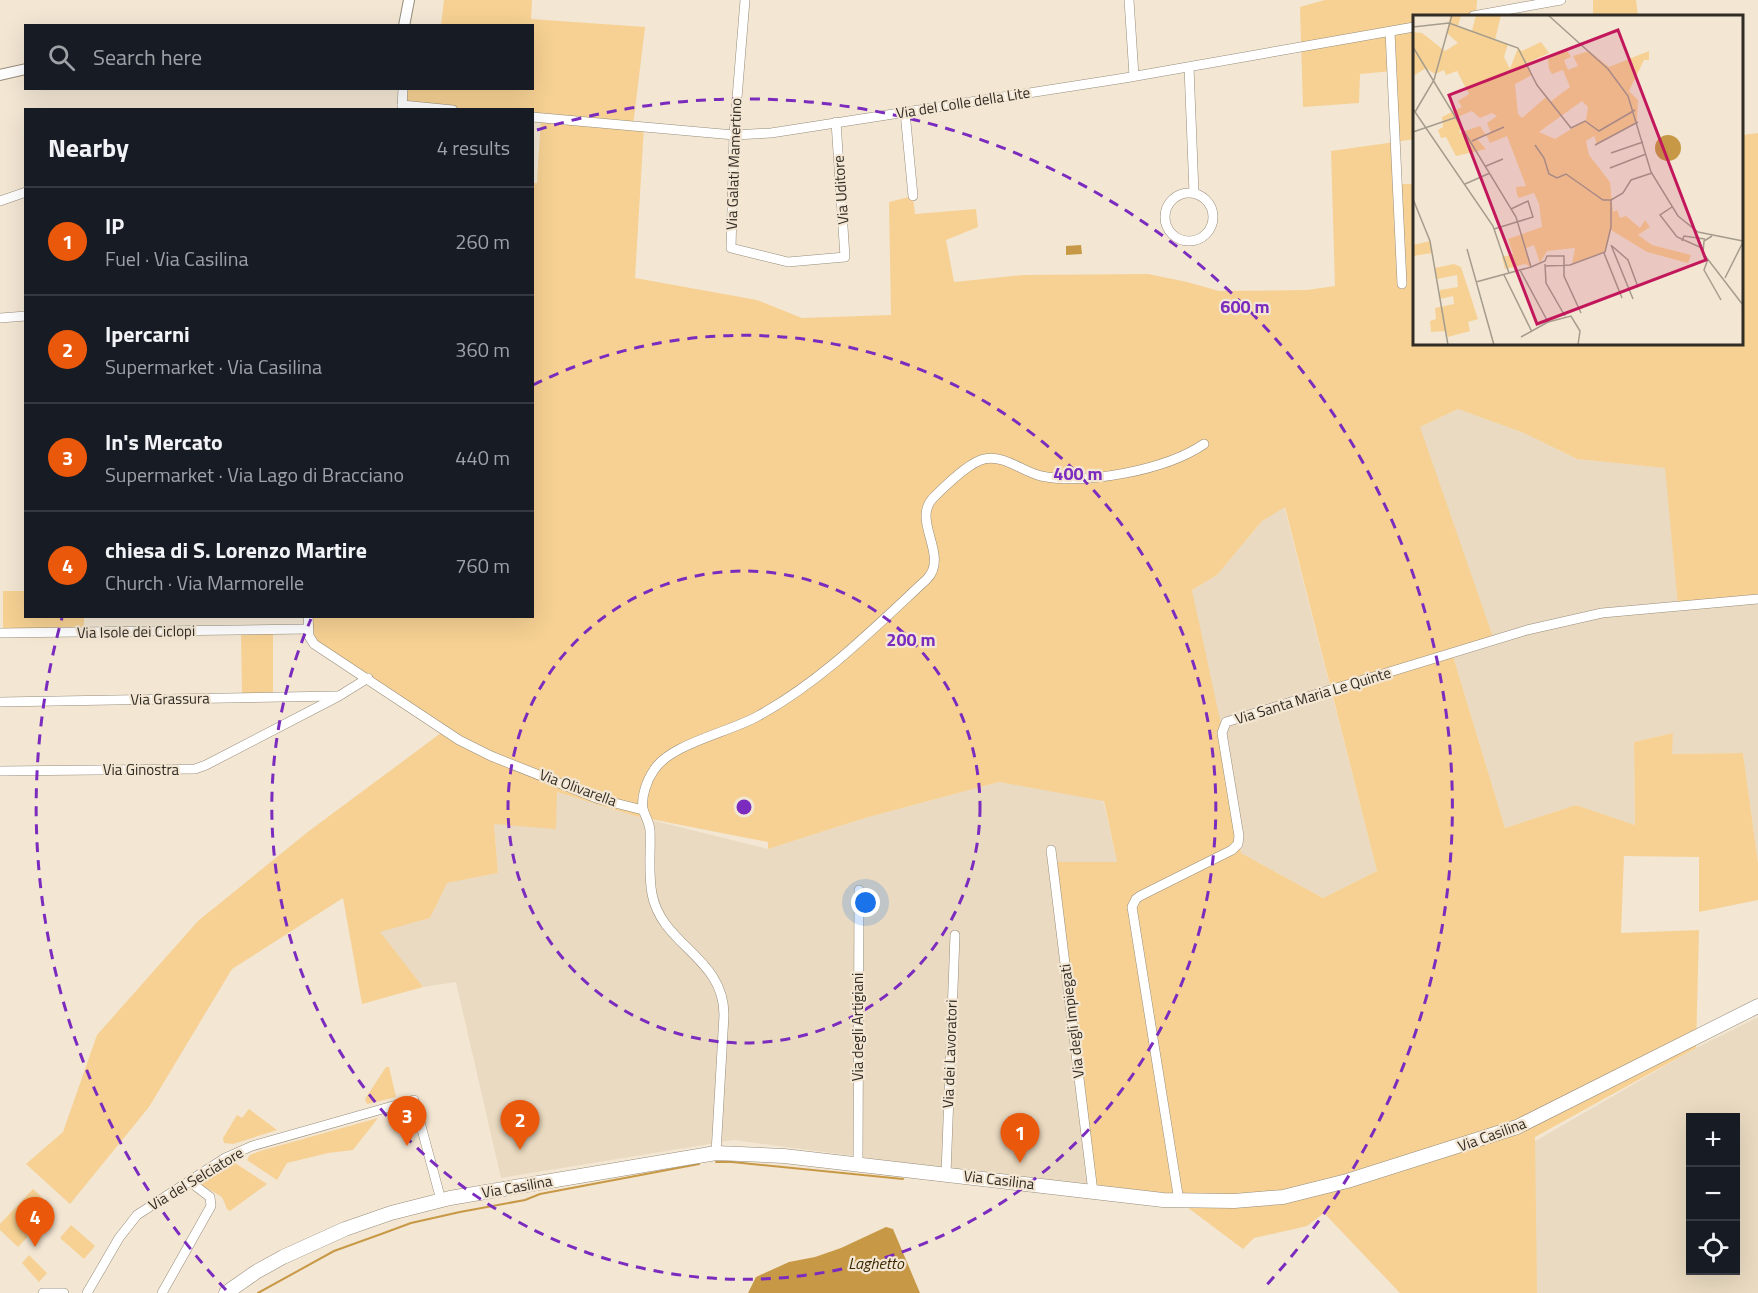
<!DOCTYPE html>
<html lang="en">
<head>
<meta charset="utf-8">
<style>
  :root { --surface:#171b24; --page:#20242c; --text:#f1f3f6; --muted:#9ea1a6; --line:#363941; --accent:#ea580c }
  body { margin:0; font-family:"Titillium Web",sans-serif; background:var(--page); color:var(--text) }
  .controls { position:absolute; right:18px; bottom:18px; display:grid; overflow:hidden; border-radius:0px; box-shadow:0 6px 24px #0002 }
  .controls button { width:54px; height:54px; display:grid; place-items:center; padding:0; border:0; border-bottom:2px solid var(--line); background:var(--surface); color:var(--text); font:30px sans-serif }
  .you { position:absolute; left:866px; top:903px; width:21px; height:21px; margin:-15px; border:4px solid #fff; border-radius:50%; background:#1a73e8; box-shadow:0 0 0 9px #1a73e833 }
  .badge { display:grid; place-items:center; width:39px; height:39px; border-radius:50%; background:var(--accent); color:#fff; font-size:20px; font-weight:700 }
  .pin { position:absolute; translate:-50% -50px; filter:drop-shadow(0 2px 3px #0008) }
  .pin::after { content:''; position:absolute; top:32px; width:21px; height:18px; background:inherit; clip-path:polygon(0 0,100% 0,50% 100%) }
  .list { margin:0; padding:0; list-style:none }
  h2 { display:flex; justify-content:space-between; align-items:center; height:78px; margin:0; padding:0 24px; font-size:26px }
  h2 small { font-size:20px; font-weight:400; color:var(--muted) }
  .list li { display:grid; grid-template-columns:39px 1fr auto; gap:18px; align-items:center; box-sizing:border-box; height:108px; padding:0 24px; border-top:2px solid var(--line) }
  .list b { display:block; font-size:22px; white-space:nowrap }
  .list p { margin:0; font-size:20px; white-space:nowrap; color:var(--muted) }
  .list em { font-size:20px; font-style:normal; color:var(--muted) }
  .icon { flex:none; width:33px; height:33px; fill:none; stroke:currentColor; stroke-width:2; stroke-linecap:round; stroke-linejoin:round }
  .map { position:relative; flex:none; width:1758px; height:1293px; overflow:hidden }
  .search { position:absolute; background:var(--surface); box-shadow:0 6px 24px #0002; left:24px; top:24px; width:510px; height:66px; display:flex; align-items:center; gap:15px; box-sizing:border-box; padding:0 21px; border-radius:0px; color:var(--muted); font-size:22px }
  .panel { position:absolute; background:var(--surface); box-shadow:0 6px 24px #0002; left:24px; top:108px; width:510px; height:510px; border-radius:0px }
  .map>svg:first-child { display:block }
</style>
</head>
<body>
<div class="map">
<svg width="1758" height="1293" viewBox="0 0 1758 1293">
  <rect width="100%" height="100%" fill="#f3e6d3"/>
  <g fill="#eadac1" fill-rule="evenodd">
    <polygon points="1458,409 1524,433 1577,459 1666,468 1678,606 1758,599 1758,863 1743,753 1671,754 1673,733 1634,742 1635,825 1576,805 1505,828 1452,653 1420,427"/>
    <polygon points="1284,506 1377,871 1323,898 1241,853 1192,590 1217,575 1262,521"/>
    <polygon points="999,782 1103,800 1117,862 1053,862 1088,1184 951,1169 734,1140 501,1178 456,982 423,987 379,932 430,918 447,883 498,873 494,824 557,792 635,816 768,849 865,818"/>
    <path d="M1758,1017V1293H1532L1525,1147L1696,1048ZM1690,1118H1736V1270H1690Z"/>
  </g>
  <g fill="#f6d193" fill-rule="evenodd">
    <path d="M444,0H532L531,19L645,27L633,126L644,127L635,278L757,300L802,318L891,315L889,202L913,196L915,214L976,209L978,227L946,240L954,282L1023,275L1148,274L1187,282L1219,291L1307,290L1335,286L1331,151L1395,142L1392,71L1360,74L1359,103L1303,107L1300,7L1325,0H1477L1476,16H1414V139L1396,142L1398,184H1414V344H1742V135L1758,133V599L1678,606L1665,468L1577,459L1524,433L1458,409L1420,427L1494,640L1452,653L1505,828L1576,805L1635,825L1634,742L1673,733L1672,754L1743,753L1758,863V900L1699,912V857L1624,856L1621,933L1699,930L1696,1048L1535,1137L1537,1293H1400L1324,1213L1307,1226L1254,1238L1243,1249L1179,1201L1093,1185L1053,862H1117L1104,801L999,782L865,818L768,849V842L635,816L557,792L556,829L494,824L498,873L447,883L430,918L380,932L423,987L362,1004L343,898L232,969L149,1107L70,1204L26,1164L63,1132L97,1035L198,921L309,831L441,733L314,644L308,617L532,616V183H537L541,118L533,117L532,110H453L402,105L403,89L532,88V26L441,25ZM1285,507L1377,871L1323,898L1241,853L1222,729L1192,590L1217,575L1262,521Z"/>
    <polygon points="1593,0 1636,0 1638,16 1593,16"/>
    <polygon points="3,591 25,591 26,616 84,617 84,628 3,628"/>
    <polygon points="273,632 273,693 242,693 241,633"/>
    <polygon points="386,1067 389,1067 396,1097 367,1104 365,1099"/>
    <polygon points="249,1109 277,1130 233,1144 224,1143 223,1138 237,1115 242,1118"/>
    <polygon points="378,1118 353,1150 328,1153 287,1163 277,1180 247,1160 250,1155 260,1151"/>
    <polygon points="235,1163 267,1184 230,1211 227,1209 222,1197 200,1184"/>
    <polygon points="33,1189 54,1209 18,1247 0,1230 0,1224"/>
    <polygon points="71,1225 95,1246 84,1259 60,1238"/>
    <polygon points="29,1255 47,1273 39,1282 22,1263"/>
  </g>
  <g fill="#c79946">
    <polygon points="1081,245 1082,254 1066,255 1066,246"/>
    <polygon points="886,1227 893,1229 920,1293 748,1293 756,1277 789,1262 815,1257 841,1248"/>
  </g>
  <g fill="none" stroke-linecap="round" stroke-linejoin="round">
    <g stroke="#c79946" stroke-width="2">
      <polyline points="716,1162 732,1162 903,1179"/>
      <polyline points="258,1293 334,1251 384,1233 411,1223 460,1212 525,1200 540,1194 699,1164"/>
    </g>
    <defs>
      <g id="minor">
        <polyline points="745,0 734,135 731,248 788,262 845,257 836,122"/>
        <polyline points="1129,0 1134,76"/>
        <polyline points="1473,16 1561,0"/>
        <polyline points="1390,32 1402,284"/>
        <polyline points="1189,67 1194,193"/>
        <polyline points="402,105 453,110"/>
        <polyline points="402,110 403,88"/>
        <polyline points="905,112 913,196"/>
        <polyline points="532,117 734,135 771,133 1125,78 1414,27"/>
        <circle cx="1189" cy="217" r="24"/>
        <polyline points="0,201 26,192"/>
        <polyline points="0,318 26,316"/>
        <polyline points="308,616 309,636 314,644 459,740 491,756 599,799 643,810"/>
        <polyline points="0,633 308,629"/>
        <polyline points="0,702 337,696"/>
        <polyline points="0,771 195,769 206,765 339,696 368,678"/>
        <polyline points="1051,850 1093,1192"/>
        <path d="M716,1153L724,1015C724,957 662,946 652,894C648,872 651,852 650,830C649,822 645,816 643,809C641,796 647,780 654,770C670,744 730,732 758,716C822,681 874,628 927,579C950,555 910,520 934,497C945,486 970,462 984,459C1003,454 1023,472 1041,476C1086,485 1166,470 1204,444"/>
        <polyline points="858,1164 859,890"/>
        <polyline points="946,1174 955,935"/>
        <polyline points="1179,1201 1132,907 1136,899 1140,896 1232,850 1238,844 1239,836 1222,733 1226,722 1527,630 1602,613 1758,599"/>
        <polyline points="43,1293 64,1293"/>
        <polyline points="87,1293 119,1238 137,1215 225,1158 252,1146 414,1100 441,1200"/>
        <polyline points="162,1293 211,1206 210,1197 189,1181"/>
      </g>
      <g id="tertiary">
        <polyline points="404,26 409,0"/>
        <polyline points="0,75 26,69"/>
      </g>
      <polyline id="primary" points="226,1293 256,1272 283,1257 345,1229 391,1213 450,1198 716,1153 784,1156 1163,1200 1234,1201 1283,1197 1347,1181 1517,1127 1758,1006"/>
    </defs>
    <use href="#minor" stroke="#978c7a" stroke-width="10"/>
    <use href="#tertiary" stroke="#978c7a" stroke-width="12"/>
    <use href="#primary" stroke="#978c7a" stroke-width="15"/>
    <use href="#minor" stroke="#fff" stroke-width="9"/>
    <use href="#tertiary" stroke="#fff" stroke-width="10"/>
    <use href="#primary" stroke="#fff" stroke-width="14"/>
  </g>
  <g fill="none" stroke="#7b2cbf" stroke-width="3" stroke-dasharray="10 8">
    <circle cx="744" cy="807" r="236"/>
    <path d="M533 385A472 472 0 1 1 311 619"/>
    <path d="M226 1290A708 708 0 0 1 62 618M537 130A708 708 0 0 1 1262 1290"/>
  </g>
  <g text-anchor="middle" stroke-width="4.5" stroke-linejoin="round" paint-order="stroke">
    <g font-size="15" fill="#312c25" stroke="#f3e6d3">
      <text transform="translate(963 103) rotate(-9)" y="5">Via del Colle della Lite</text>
      <text transform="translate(734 164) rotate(-88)" y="5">Via Galati Mamertino</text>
      <text transform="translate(841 190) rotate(-94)" y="5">Via Uditore</text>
      <text transform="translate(136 632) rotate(-1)" y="5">Via Isole dei Ciclopi</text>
      <text transform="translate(1313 696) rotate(-17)" y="5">Via Santa Maria Le Quinte</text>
      <text transform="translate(170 699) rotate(-1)" y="5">Via Grassura</text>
      <text x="141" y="775">Via Ginostra</text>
      <text transform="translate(578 788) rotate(20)" y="5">Via Olivarella</text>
      <text transform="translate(1072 1021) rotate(-97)" y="5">Via degli Impiegati</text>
      <text transform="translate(858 1027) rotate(-90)" y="5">Via degli Artigiani</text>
      <text transform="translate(950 1054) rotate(-88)" y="5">Via dei Lavoratori</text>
      <text transform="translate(1492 1135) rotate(-20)" y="5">Via Casilina</text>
      <text transform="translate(196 1179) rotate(-31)" y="5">Via del Selciatore</text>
      <text transform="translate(999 1180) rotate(7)" y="5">Via Casilina</text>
      <text transform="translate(517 1187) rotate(-10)" y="5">Via Casilina</text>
    </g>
    <g font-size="16" font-style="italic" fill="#392702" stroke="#f3e6d3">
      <text x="876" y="1269">Laghetto</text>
    </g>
  </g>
  <g transform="translate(1413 15)">
    <rect width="330" height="330" fill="#f3e6d3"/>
    <path d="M33,0H48L45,11L59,16L63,0H88L82,25L95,29L91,42L97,54L105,33L109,36L128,27L136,38L114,48L119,60L102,69L105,99L109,103L133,82L137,87L157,72L150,55L139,59L136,54L135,44L153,34L158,42L151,45L155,55L165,51L160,41L176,36L196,52L236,36V45H231L216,76L225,85L224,107L184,129L181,121L173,126L176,140L197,167L200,197L204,195L207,203L213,201L227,213L232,205L237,212L225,220L239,230L278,240L275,248L234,237L198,215L193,236L159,249L162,233L134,236L127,248L121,230L113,233L118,252L112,249L92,254L89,242L100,239L95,224L129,212L126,189L121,178L106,183L104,180L103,172L113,171L94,121L77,128L73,120L64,124L73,134L43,141L33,122L28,123L25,115L30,112L29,102L49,92L45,86L56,79L44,56L33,60L31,55L22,59L13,53L0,61V17L9,18L32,36L45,28L34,18L37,1ZM169,86L175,92L173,105L142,124L126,117ZM59,96L67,103L79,98L84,101L74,108L78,118L73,120L67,111L46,118L49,110L44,102ZM17,226L19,238L0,241V230ZM41,249L48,252L65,304L55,307L57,316L35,322L33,316L18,317L17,306L23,304L22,293L41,289L40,281L27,284V275L45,272L44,260L24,264L22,253Z" fill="#f6d193" fill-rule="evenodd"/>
    <path d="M242 133a13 13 0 1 1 26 0a13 13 0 1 1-26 0Z" fill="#c79946"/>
    <path fill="none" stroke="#a59c8d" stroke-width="1.5" d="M135,0L195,54L215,81L238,157L265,201L285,217L330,226M0,12L36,8L105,33L124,70L158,113L172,106L186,116L222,95M0,32L103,202L118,252M0,94L80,211L96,258M2,97L21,65L39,0M0,117L44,102M59,126L91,112M122,130L131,143L136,159L144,163L153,159L190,185H198M182,130L225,107M198,138L230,127M73,151L90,144M197,153L233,139M52,169L77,158M0,184L17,226L35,330M198,185L210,178L218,165L239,158M259,192L247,200L264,222L289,233M81,214L120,202L115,186L98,194M299,221L291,226L290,238L330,290M269,226L271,221L292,224M198,230L220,284M199,231L215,245L225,272M54,234L81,330M191,238L209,283M295,244L291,255L308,285M132,249L133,268L152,301M133,251L157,250L192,237L198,212V185M107,255L135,307M91,260L119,317M312,263L330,227M63,267L118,252L132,246L134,241H151V261L168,298M108,322L135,307L158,301L167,316L165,330"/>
    <path fill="#c2185b" fill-opacity="0.15" stroke="#c2185b" stroke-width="3" d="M205,15L293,245L124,309L36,80Z"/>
    <rect width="330" height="330" fill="none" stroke="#312c25" stroke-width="3"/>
  </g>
  <circle cx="744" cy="807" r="9" fill="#7b2cbf" stroke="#f3e6d3" stroke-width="3"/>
  <g font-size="18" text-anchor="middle" font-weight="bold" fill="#7b2cbf" stroke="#f3e6d3" stroke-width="4.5" stroke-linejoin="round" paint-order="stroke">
    <text x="1245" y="313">600 m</text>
    <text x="1078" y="480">400 m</text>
    <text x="911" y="646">200 m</text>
  </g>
</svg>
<div class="controls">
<button>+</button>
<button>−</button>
<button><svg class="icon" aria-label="locate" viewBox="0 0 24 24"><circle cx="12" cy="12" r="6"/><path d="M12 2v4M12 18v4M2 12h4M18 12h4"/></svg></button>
</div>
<div class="you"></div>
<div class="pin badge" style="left:1020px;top:1163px">1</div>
<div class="pin badge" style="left:520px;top:1150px">2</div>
<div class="pin badge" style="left:407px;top:1146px">3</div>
<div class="pin badge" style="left:35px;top:1247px">4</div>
<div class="search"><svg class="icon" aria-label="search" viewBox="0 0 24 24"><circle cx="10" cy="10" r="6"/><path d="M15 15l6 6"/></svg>Search here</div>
<section class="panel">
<h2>Nearby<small>4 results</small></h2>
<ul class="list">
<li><span class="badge">1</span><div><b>IP</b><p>Fuel · Via Casilina</p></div><em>260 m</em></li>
<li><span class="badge">2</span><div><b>Ipercarni</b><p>Supermarket · Via Casilina</p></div><em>360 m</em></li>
<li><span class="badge">3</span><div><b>In's Mercato</b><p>Supermarket · Via Lago di Bracciano</p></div><em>440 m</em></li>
<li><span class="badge">4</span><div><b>chiesa di S. Lorenzo Martire</b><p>Church · Via Marmorelle</p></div><em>760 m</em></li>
</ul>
</section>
</div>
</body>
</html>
